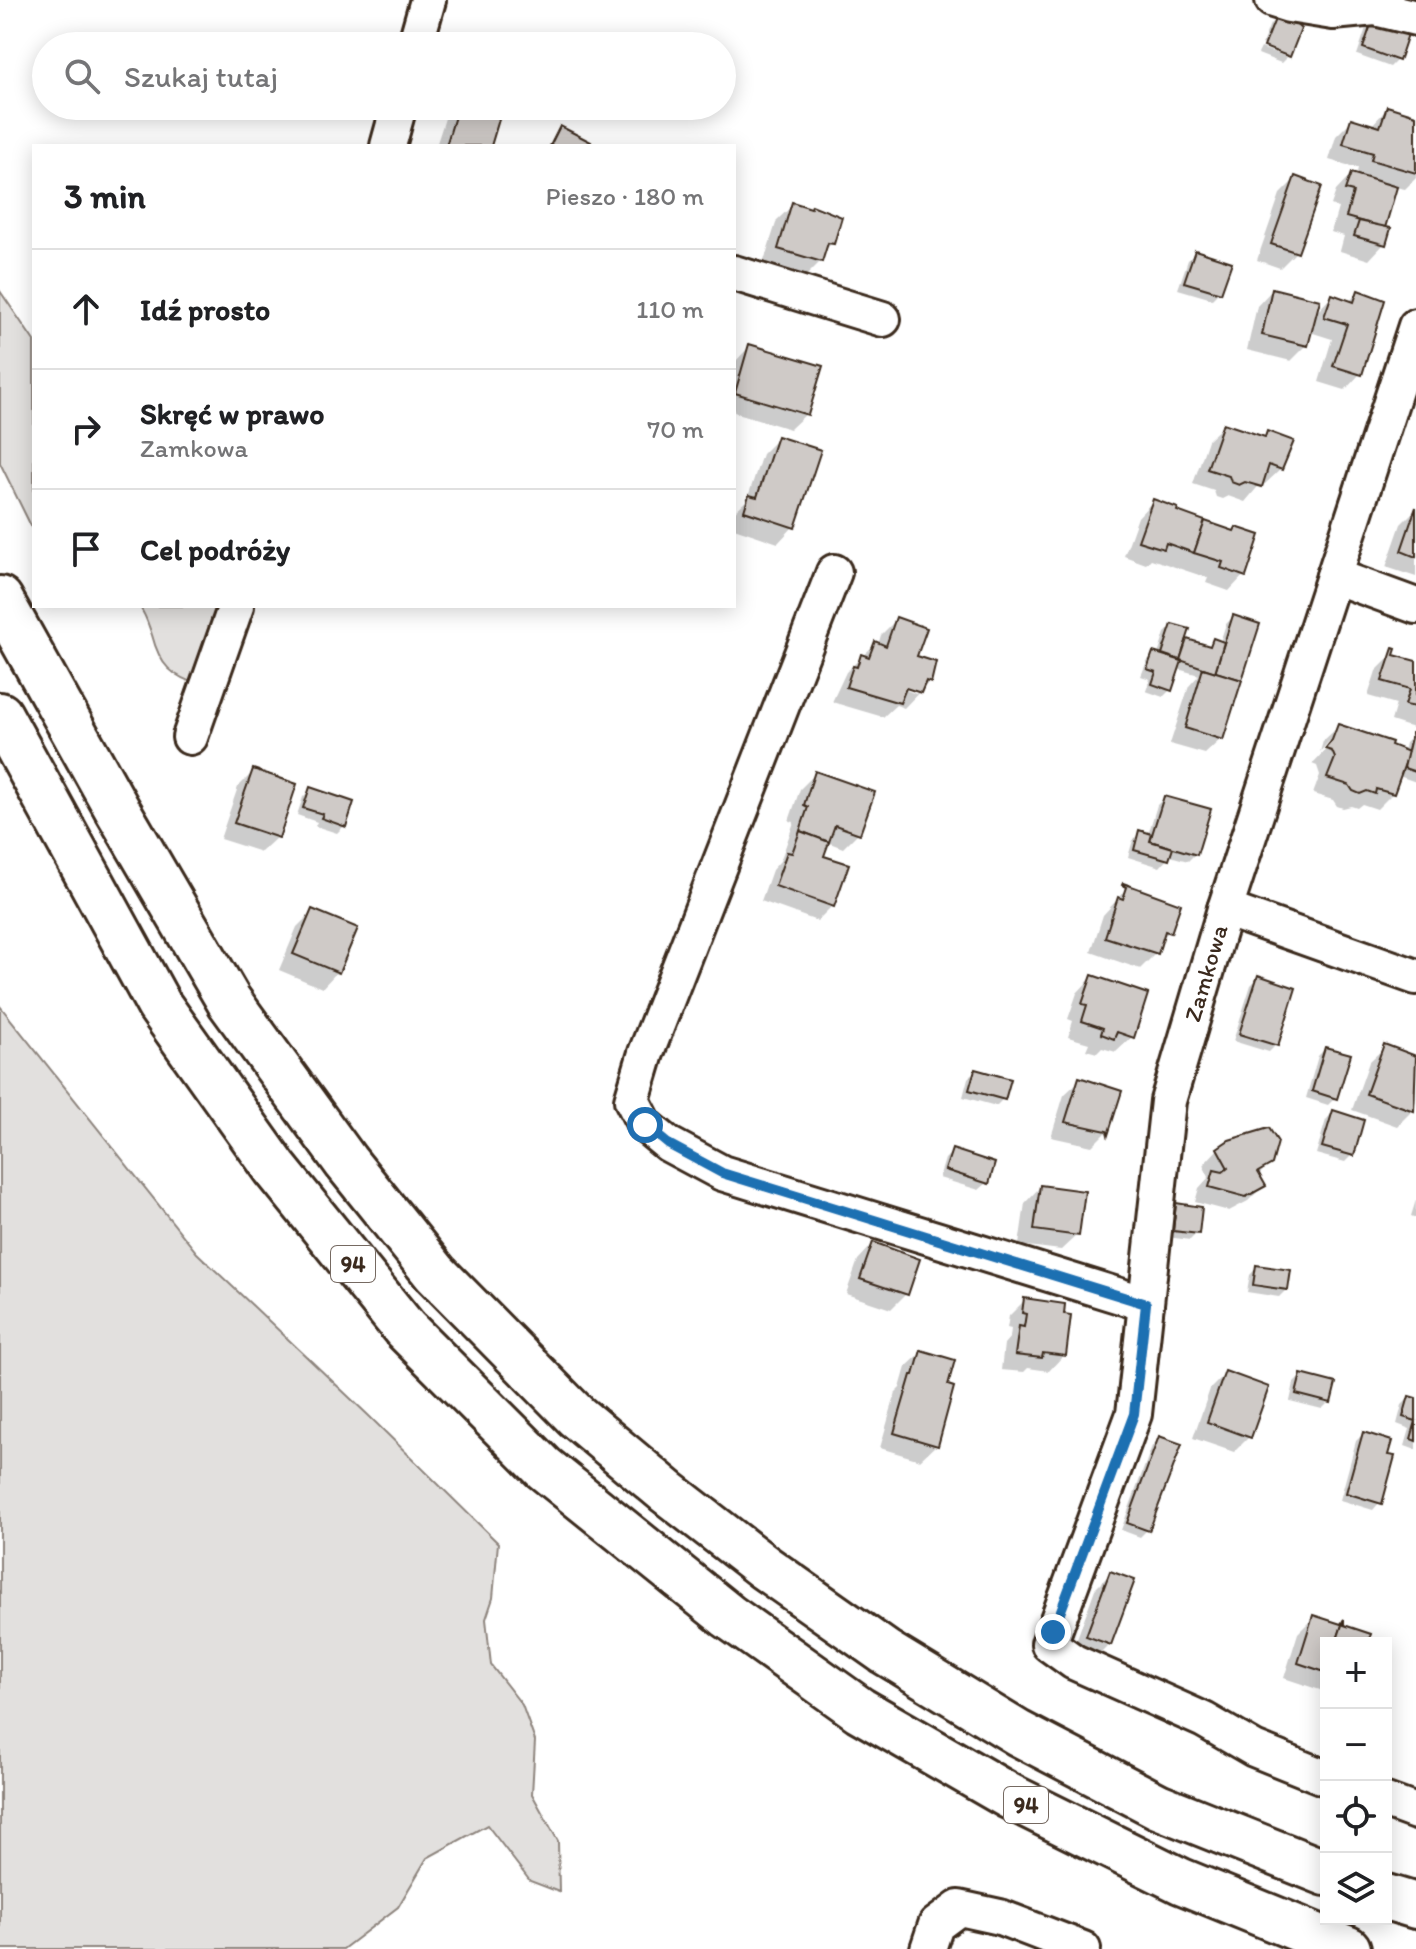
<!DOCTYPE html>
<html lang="pl">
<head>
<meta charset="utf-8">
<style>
  :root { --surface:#fff; --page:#f6f6f6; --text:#202124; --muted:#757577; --line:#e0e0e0 }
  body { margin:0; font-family:Itim,sans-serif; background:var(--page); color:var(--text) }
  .controls { position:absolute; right:24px; bottom:24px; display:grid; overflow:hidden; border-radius:0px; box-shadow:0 4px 20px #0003 }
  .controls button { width:72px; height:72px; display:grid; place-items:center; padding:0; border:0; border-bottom:2px solid var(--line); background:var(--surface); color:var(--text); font:40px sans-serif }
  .stop { position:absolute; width:24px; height:24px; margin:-18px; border:6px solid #1f6fb2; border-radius:50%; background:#fff }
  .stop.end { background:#1f6fb2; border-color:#fff; box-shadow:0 2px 8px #0008 }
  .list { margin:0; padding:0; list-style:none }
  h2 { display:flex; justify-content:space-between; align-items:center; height:104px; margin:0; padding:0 32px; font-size:34px }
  h2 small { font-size:26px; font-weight:400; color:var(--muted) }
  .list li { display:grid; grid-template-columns:52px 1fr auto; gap:24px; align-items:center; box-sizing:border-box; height:120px; padding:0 32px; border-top:2px solid var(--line) }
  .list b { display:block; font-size:30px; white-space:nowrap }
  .list p { margin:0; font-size:26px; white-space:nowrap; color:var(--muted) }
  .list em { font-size:26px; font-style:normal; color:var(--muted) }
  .icon { flex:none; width:44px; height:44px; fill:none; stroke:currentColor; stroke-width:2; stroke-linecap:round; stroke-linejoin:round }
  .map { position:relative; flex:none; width:1416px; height:1949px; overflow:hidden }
  .search { position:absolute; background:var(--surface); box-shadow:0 4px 20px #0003; left:32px; top:32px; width:704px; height:88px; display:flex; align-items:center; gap:20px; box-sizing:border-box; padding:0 28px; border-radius:44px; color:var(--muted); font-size:30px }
  .panel { position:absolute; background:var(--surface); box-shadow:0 4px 20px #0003; left:32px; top:144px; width:704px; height:464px; border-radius:0px }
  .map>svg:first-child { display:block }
</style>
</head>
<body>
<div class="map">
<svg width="1416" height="1949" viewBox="0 0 1416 1949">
  <rect width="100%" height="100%" fill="#fff"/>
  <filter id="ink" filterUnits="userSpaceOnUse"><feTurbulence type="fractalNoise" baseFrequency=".0125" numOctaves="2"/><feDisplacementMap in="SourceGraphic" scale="16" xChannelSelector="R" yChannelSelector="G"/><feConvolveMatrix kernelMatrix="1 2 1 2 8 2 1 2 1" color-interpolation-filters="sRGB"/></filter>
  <g filter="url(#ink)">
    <g fill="#e2e0de" stroke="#8e857e" stroke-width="2">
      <polygon points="0,291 34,341 34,532 0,463"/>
      <path d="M139,606H229L202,686C171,676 160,666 152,635C148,624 146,615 139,606Z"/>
      <polygon points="0,1006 197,1253 368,1415 498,1543 493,1598 486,1619 491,1665 522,1705 535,1741 532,1794 558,1841 559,1892 530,1881 487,1825 427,1858 398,1907 343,1949 0,1949"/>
    </g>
    <g fill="#0003" fill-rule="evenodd">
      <polygon points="1278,17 1288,56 1288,54 1262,44 1270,24"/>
      <polygon points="1374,21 1398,59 1390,67 1357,55 1366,28"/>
      <polygon points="1261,48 1287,57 1281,63 1258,54"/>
      <polygon points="449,106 501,106 489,146 436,146"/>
      <polygon points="1387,109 1416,117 1416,178 1405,189 1395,187 1382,228 1384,244 1369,260 1340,251 1344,236 1331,232 1338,208 1331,205 1336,191 1351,175 1356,177 1358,168 1329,160 1336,136 1351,121 1371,126"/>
      <polygon points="1296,178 1319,187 1296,252 1280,268 1257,260 1280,194"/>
      <polygon points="793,205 832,243 823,252 821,261 805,277 763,264 777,220"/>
      <polygon points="1196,253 1219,292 1212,299 1178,289 1188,260"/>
      <polygon points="1272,290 1315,314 1332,296 1349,302 1358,292 1360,374 1345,390 1319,382 1332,339 1310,332 1307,345 1291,361 1247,350 1257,306"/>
      <polygon points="750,346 806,414 790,429 734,412 734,363"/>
      <polygon points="1224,425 1263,438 1268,434 1281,469 1265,484 1261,483 1245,502 1228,496 1222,499 1216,497 1214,491 1193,484 1208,440"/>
      <polygon points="778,438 793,527 778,543 734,528 734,512 747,500 762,454"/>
      <polygon points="1153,501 1174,513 1244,575 1229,591 1206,583 1208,578 1151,559 1146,564 1124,556 1138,517"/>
      <polygon points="1416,509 1416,577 1386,567 1401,524"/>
      <polygon points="1233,617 1221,739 1205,754 1170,744 1189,686 1199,675 1178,669 1170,690 1163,697 1146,691 1150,679 1141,676 1147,661 1154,654 1158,655 1165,633 1172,626 1184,640 1207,647 1214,640 1220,642 1226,624"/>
      <path d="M897,619L929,682L904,708L896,705L883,717L832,702L846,672L875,644L878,645L881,635ZM896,686L919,690L916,694Z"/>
      <polygon points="1391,656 1416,663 1416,729 1391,721 1396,704 1368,696 1376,671"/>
      <polygon points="1339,726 1403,752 1405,743 1412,736 1416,737 1416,782 1399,776 1393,793 1377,809 1362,804 1357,808 1351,806 1343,808 1337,806 1333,800 1313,794 1320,775 1317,766 1312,764 1334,741 1329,741 1320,752 1323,741"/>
      <polygon points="253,772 277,837 261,852 220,839 238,787"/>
      <polygon points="816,773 858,833 843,848 827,842 821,857 832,906 817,921 761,901 772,870 780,861 785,848 794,822 789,821 800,789"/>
      <polygon points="310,790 344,826 337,833 315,826 317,822 297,815 303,797"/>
      <polygon points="1164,798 1195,854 1188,861 1170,856 1160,867 1128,857 1133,840 1140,833 1148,835 1157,805"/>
      <polygon points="1129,887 1169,931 1160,941 1156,953 1140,969 1091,952 1103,915"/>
      <polygon points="312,912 337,972 322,988 279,970 297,927"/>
      <polygon points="1092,977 1132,1037 1116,1052 1102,1048 1097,1053 1086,1050 1089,1043 1068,1037 1073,1021 1068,1019 1077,993"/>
      <polygon points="1258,978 1276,1045 1269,1052 1233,1041 1251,985"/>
      <polygon points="1385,1047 1416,1058 1416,1101 1413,1110 1397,1126 1352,1110 1369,1062"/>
      <polygon points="1325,1049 1335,1098 1328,1105 1306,1098 1318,1056"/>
      <polygon points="975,1071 1003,1099 996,1106 963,1097 968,1078"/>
      <polygon points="1080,1080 1108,1130 1092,1146 1051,1137 1064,1095"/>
      <polygon points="1333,1112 1352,1155 1345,1162 1316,1154 1326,1120"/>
      <polygon points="1218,1149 1270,1163 1258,1176 1263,1186 1248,1201 1229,1211 1195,1202 1199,1188 1209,1177 1203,1165"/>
      <polygon points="953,1151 987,1183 979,1190 939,1178 945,1159"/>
      <polygon points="1040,1187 1077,1235 1061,1250 1019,1245 1025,1203"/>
      <polygon points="1416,1200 1416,1218 1411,1216"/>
      <polygon points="1177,1205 1197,1233 1190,1240 1167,1237 1170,1213"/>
      <polygon points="873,1244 906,1294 891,1309 846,1294 858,1260"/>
      <polygon points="1257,1267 1286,1290 1279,1297 1247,1292 1250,1275"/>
      <polygon points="1025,1300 1064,1355 1049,1371 1028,1368 1024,1372 1001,1370 1004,1344 1010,1337 1011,1329 1007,1328 1009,1316"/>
      <polygon points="922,1352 946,1387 936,1445 920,1460 880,1448 896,1392 900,1388 906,1367"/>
      <polygon points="1226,1373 1249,1437 1234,1452 1193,1438 1210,1389"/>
      <polygon points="1301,1376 1329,1402 1322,1409 1290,1401 1294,1383"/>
      <polygon points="1409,1398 1416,1400 1416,1450 1405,1446 1410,1429 1397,1424 1402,1405"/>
      <polygon points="1363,1434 1380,1502 1373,1510 1340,1500 1356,1441"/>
      <polygon points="1160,1438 1147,1530 1140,1537 1121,1530 1152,1446"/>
      <polygon points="1111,1573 1132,1581 1109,1644 1093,1660 1072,1652 1095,1589"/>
      <polygon points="1314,1617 1366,1643 1326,1643 1326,1692 1284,1678 1298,1633"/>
    </g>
    <g fill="#cfcac7" stroke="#3b2a1e" stroke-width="2">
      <polygon points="1277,14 1290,19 1301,29 1290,57 1264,47"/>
      <polygon points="1373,19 1409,31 1399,61 1363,48"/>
      <polygon points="458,106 503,106 491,146 446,146"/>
      <polygon points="1387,106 1416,115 1416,173 1371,160 1373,153 1343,144 1351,118 1380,127"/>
      <polygon points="560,126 591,142 589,146 550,146"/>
      <polygon points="1351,173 1397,187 1385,228 1346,217 1353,192 1345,190"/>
      <polygon points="1295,176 1322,186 1298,253 1271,244"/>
      <polygon points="792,202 811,208 812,205 842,217 834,244 828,243 822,262 778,249"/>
      <polygon points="1359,221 1391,228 1386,245 1354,236"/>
      <polygon points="1195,250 1232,262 1221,293 1184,282"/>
      <polygon points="1272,288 1320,300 1308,346 1262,335"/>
      <polygon points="1358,290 1385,300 1362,375 1333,366 1347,324 1324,317 1332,294 1354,302"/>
      <polygon points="749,344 823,366 808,415 735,393"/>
      <polygon points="1223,423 1265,437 1267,431 1294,441 1282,470 1269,465 1262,487 1245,482 1239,485 1231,482 1229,476 1207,469"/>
      <polygon points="777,436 821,450 795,528 744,511 749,495 757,497"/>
      <polygon points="1153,499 1178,508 1177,511 1205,521 1194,553 1166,543 1164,549 1138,541"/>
      <polygon points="1416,507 1416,557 1401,551"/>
      <polygon points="1205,521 1234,531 1236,527 1260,535 1246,577 1221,568 1223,562 1194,553"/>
      <polygon points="1233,615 1260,624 1242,680 1215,672"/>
      <polygon points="896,617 927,628 917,656 936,662 931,683 926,681 921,693 906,688 900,703 846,687 853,666 857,667 861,654 869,657 875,641 886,646"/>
      <polygon points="1172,624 1190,629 1180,660 1162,654"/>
      <polygon points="1213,638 1224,642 1215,672 1180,660 1187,639 1210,646"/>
      <polygon points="1393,648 1396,649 1394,655 1416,661 1416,707 1405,705 1410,689 1382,681"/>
      <polygon points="1153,652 1182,661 1172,691 1152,684 1156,672 1147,669"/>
      <polygon points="1203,668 1242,680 1223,740 1185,728"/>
      <polygon points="1338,724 1392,742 1391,745 1409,752 1394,794 1376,789 1375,794 1367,791 1360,794 1353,791 1349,785 1327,778 1335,758 1332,751 1325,749 1332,740"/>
      <polygon points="1412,733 1416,735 1416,772 1404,768"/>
      <polygon points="253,769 297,784 279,838 234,823"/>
      <polygon points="815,771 875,792 860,834 835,825 829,842 800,831 808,807 804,805"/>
      <polygon points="310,787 354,802 346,827 321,818 323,814 303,808"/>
      <polygon points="1164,796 1211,809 1197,855 1150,841"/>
      <polygon points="1139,830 1152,834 1150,841 1173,848 1169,860 1134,850"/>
      <polygon points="800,831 829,842 824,856 849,864 834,907 775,886 787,852 792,853"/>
      <polygon points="1123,883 1181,904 1171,933 1165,931 1158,954 1105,937 1118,897 1123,899 1127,887 1122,885"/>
      <polygon points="312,909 358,928 339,973 293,954"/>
      <polygon points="1092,975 1148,994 1134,1038 1117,1032 1114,1039 1101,1034 1103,1028 1082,1021 1087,1005 1082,1004"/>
      <polygon points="1258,975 1296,988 1278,1046 1239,1034"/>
      <polygon points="1384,1044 1416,1056 1414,1111 1366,1094"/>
      <polygon points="1325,1047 1351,1054 1337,1099 1312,1091"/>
      <polygon points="975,1069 1011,1079 1005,1100 969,1090"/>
      <polygon points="1079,1077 1122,1091 1108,1135 1107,1131 1065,1122"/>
      <polygon points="1333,1110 1364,1120 1354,1156 1322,1147"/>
      <polygon points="1269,1128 1278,1142 1272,1164 1258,1172 1266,1186 1246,1197 1209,1187 1214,1170 1223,1172 1228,1168 1217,1148 1229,1140"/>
      <polygon points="952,1149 995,1163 989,1184 945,1170"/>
      <polygon points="1040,1185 1085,1191 1079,1236 1034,1230"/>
      <polygon points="1176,1203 1202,1207 1199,1234 1173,1231"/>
      <polygon points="873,1242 920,1259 908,1295 860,1279"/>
      <polygon points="1256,1265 1291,1270 1288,1290 1253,1285"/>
      <polygon points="1024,1298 1065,1304 1064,1314 1071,1315 1066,1356 1043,1353 1042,1358 1015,1355 1019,1326 1024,1327 1026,1314 1022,1313"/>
      <polygon points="921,1350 955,1360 948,1385 954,1387 938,1446 894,1433 911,1375 914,1375"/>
      <polygon points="1225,1371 1269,1387 1251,1438 1207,1422"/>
      <polygon points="1301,1374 1336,1383 1331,1403 1296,1394"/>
      <polygon points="1409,1396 1416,1398 1416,1441 1411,1439 1416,1421 1403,1417"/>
      <polygon points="1363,1432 1392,1441 1388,1455 1395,1456 1382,1504 1346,1493"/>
      <polygon points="1159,1436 1182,1444 1149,1531 1127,1523"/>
      <polygon points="1110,1571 1135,1580 1111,1645 1086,1636"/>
      <polygon points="1313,1615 1341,1624 1344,1619 1336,1643 1326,1643 1326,1675 1325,1679 1325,1672 1298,1663"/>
      <polygon points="1344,1619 1344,1625 1371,1634 1368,1643 1336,1643"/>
    </g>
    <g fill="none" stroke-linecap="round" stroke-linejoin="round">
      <defs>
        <g id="minor">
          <polyline points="1273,0 1289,5 1333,12 1375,8 1416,18"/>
          <polyline points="415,46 428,0"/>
          <polyline points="388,146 399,106"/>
          <polyline points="734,273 883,319"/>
          <polyline points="834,572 646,1053 632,1100 645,1125 668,1144 722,1173 1146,1304"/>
          <polyline points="1334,576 1416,606"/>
          <polyline points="190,737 236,606"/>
          <polyline points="1225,909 1416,977"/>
          <path id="s1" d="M1326,1778L1254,1749L1204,1720L1074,1662L1049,1644L1134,1414L1168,1101L1225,909L1416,326"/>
          <polyline points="1386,1801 1416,1812"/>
          <polyline points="928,1949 936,1925 959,1908 1000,1917 1083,1949"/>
        </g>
        <g id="major">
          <polyline points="0,599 117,809 229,1001 346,1162 435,1273 576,1416 667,1492 764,1567 885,1652 1018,1733 1158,1806 1326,1873"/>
          <polyline points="0,715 159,1005 275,1168 405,1329 544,1468 728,1616 860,1710 1009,1796 1181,1881 1348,1949"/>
          <polyline points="1386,1897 1416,1906"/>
        </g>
      </defs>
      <use href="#minor" stroke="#3b2a1e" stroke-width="40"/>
      <use href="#major" stroke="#3b2a1e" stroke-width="50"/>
      <use href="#minor" stroke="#fff" stroke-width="34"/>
      <use href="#major" stroke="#fff" stroke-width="44"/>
    </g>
  </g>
  <g fill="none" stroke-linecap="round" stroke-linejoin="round" filter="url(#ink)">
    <polyline stroke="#1f6fb2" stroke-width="10" points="645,1125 668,1144 722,1173 1146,1304 1134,1414 1053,1632"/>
  </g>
  <g text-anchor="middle" stroke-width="6" stroke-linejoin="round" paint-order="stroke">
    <g fill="#fff" stroke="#766a62" stroke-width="2">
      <rect x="331" y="1246" width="44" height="36" rx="6"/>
      <rect x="1004" y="1787" width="44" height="36" rx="6"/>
    </g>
    <g font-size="22" font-weight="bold" fill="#3b2a1e">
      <text x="353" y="1272">94</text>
      <text x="1026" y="1813">94</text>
    </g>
    <g font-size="24" fill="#3b2a1e" stroke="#fff">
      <text dy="8" stroke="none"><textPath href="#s1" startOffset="1002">Zamkowa</textPath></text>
    </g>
  </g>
</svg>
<div class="controls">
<button>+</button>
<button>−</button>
<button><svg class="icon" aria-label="locate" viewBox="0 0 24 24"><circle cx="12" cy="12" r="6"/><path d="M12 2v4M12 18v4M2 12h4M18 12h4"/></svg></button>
<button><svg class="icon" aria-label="layers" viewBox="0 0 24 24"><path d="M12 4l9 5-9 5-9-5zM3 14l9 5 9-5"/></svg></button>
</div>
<div class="stop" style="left:645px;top:1125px"></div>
<div class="stop end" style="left:1053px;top:1632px"></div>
<div class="search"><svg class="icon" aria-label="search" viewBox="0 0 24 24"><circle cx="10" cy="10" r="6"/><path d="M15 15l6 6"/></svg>Szukaj tutaj</div>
<section class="panel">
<h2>3 min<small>Pieszo · 180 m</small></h2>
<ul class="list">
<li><svg class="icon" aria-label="ahead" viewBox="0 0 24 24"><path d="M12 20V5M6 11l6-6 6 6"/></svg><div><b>Idź prosto</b></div><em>110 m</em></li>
<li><svg class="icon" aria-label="right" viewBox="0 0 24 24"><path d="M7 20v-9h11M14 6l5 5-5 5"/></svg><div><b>Skręć w prawo</b><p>Zamkowa</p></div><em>70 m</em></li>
<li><svg class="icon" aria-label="arrive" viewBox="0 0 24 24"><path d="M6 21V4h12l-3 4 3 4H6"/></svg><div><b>Cel podróży</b></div></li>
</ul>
</section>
</div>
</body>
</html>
